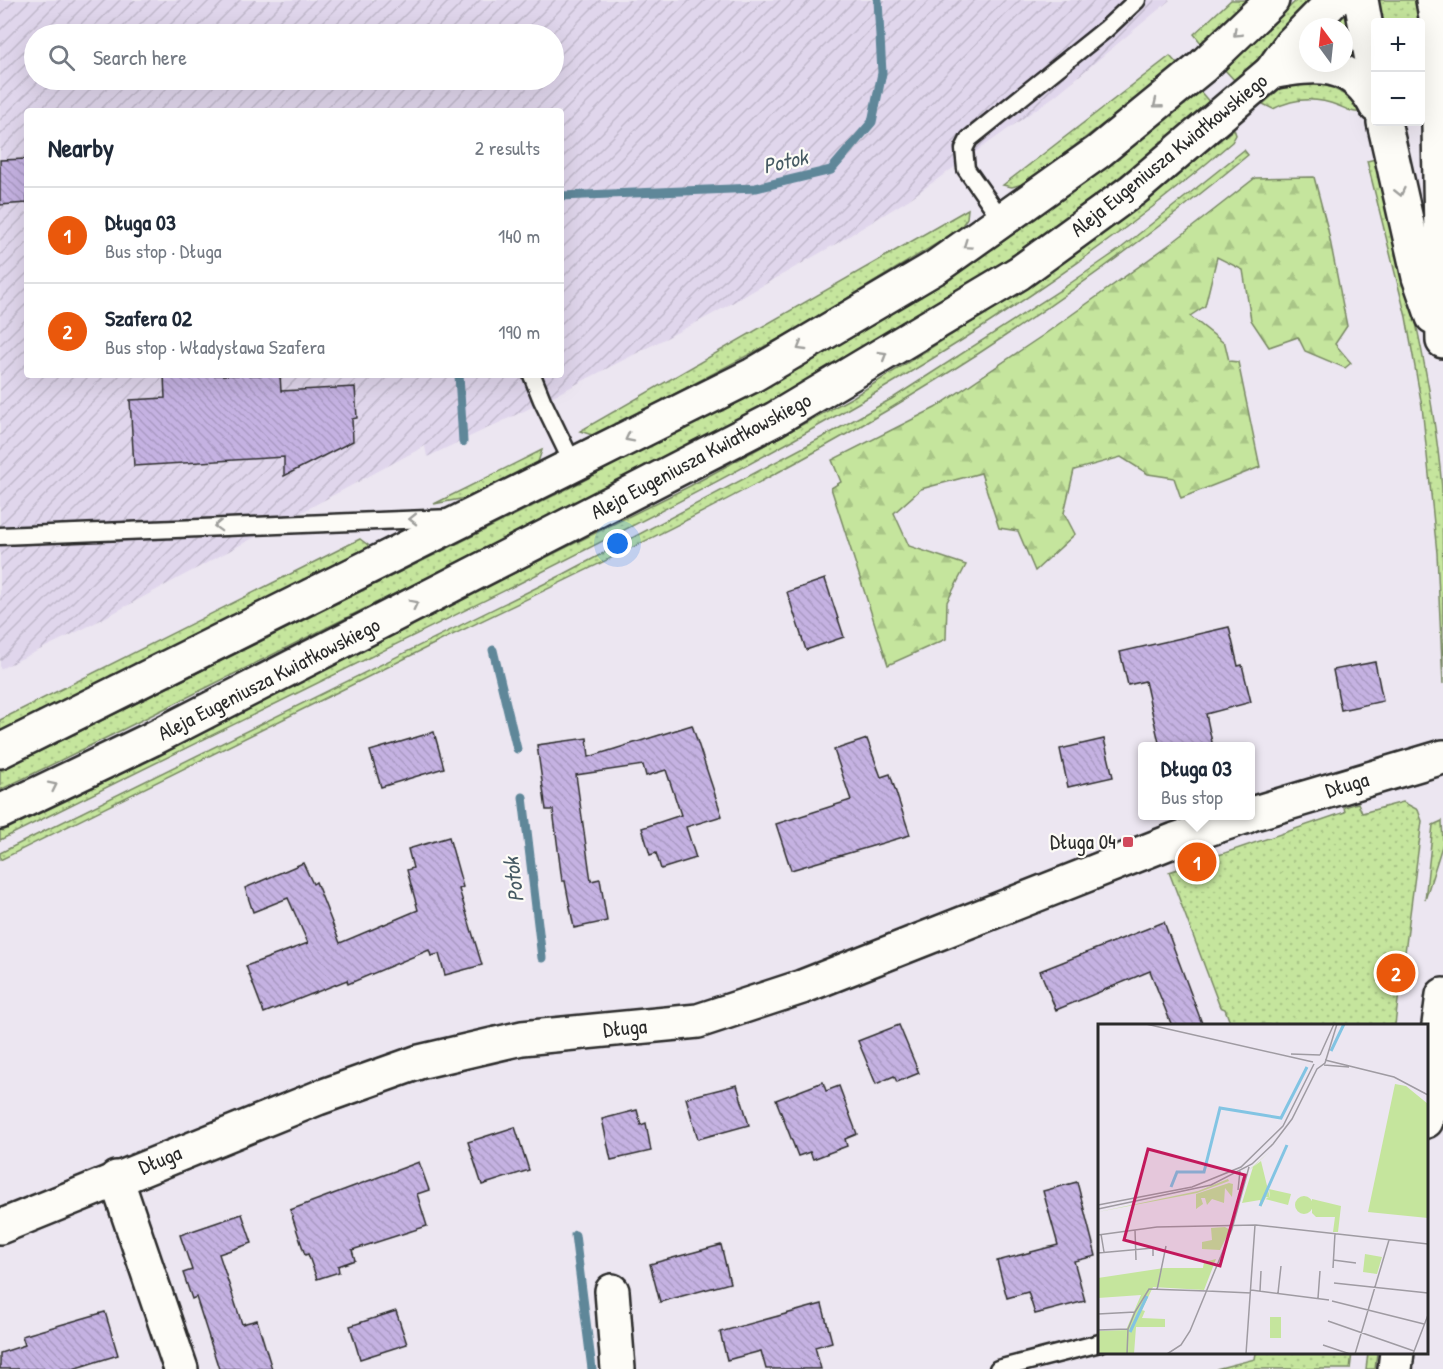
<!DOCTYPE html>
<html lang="en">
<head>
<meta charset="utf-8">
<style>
  :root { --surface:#fff; --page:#f2f2f3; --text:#1f2937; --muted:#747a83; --line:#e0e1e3; --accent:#ea580c }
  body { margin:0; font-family:"Patrick Hand",sans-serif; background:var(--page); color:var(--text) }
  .controls { position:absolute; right:18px; top:18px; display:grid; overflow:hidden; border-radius:6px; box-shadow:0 6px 24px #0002 }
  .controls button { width:54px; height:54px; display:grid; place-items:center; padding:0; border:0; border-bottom:2px solid var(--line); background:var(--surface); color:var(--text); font:30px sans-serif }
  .compass { position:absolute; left:1299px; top:18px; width:54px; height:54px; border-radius:50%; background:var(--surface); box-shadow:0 6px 24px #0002; rotate:345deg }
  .you { position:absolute; left:618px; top:544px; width:21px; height:21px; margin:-15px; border:4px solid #fff; border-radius:50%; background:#1a73e8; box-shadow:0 0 0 9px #1a73e833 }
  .badge { display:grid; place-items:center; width:39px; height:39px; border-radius:50%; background:var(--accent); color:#fff; font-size:20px; font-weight:700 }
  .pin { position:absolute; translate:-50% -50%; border:3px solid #fff; box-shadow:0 2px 6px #0006 }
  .popup { position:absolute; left:1138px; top:742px; width:117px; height:78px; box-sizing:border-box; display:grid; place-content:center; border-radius:6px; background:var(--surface); filter:drop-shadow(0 2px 4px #0005); font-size:20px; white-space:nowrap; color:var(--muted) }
  .popup b { font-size:22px; color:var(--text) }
  .popup::after { content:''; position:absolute; left:50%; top:100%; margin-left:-12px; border:12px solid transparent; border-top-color:var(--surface) }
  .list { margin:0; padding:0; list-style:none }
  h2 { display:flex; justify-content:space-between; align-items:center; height:78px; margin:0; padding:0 24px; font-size:26px }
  h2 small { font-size:20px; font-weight:400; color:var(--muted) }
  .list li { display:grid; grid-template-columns:39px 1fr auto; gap:18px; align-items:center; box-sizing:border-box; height:96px; padding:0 24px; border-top:2px solid var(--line) }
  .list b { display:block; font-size:22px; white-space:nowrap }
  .list p { margin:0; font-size:20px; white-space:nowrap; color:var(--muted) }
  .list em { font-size:20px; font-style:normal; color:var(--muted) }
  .icon { flex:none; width:33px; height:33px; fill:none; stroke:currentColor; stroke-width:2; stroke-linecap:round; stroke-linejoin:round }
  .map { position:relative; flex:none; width:1443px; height:1369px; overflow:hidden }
  .search { position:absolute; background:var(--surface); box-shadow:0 6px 24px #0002; left:24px; top:24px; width:540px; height:66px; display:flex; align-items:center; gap:15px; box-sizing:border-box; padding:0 21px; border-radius:33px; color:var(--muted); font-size:22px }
  .panel { position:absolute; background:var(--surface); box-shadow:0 6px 24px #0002; left:24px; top:108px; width:540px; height:270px; border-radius:6px }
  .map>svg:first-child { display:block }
</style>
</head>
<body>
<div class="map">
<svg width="1443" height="1369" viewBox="0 0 1443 1369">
  <defs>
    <pattern id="industrial-furrows" width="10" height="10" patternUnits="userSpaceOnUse" patternTransform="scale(1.5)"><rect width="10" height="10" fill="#e0d6ec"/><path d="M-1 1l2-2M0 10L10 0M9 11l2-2" fill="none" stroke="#c0b8cb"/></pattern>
    <pattern id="grass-dots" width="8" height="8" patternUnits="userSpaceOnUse" patternTransform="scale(1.5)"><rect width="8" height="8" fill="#c5e59d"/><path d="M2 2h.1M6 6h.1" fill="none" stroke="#a9c587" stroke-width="1.8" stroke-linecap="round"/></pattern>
    <pattern id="forest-firs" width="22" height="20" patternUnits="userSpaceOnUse" patternTransform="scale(1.5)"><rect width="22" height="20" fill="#c5e59d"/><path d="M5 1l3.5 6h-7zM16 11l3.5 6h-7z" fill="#a9c587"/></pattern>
    <pattern id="building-back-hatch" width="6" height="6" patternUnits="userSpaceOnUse" patternTransform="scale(1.5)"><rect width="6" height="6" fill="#c5b2e2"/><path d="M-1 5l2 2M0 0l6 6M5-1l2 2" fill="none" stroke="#a999c2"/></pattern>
  </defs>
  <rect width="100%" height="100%" fill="#ece6f1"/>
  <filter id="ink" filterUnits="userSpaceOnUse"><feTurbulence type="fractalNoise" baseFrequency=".0167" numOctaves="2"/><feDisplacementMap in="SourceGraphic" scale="12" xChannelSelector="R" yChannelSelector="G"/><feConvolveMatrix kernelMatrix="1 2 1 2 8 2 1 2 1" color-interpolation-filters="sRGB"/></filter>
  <g filter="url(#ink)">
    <path fill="url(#industrial-furrows)" fill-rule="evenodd" d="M0,0H1170L1056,95L908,200L834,245L711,315L526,410L427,457L425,446L91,625L0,669ZM34,34H554V80H34ZM27,111H561V375H27Z"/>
    <g fill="url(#grass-dots)" stroke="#788864" stroke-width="1.5">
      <polygon points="1231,0 1247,0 1201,43 1194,34"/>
      <polygon points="1297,0 1322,0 1236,82 1224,69"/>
      <polygon points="1372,0 1421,0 1422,107 1420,22 1376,22"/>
      <polygon points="1342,12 1350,19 1360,63 1344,59 1344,27 1323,27"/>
      <polygon points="1170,56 1177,64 1133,101 1026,183 1012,187 1003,185"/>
      <path d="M1309,83C1331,84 1348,94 1362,112C1353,113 1348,110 1339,106C1317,97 1294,98 1273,109L1263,104L1281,88Z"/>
      <path d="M1199,90L1211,104C1124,175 1036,243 940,303C782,403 613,485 446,568C297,643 149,717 0,790V771L579,483L851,338L1003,241L1135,143Z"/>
      <path d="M1234,129L1236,135L1232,142C1018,327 770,457 518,584C346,670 173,755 0,840V829L690,486L853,397L1046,275L1118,223Z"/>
      <path d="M1244,150L1248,155C1122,260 988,353 845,435C714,510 576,575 440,641C293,714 147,788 0,860V853L564,574L836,430L893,398L1062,289L1120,249Z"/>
      <path d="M1376,159C1404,268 1432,375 1442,488C1443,552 1443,619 1443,684L1437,553L1422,406L1406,317L1367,161Z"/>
      <polygon points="968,209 967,218 959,230 797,329 601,433 592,435 580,431"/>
      <polygon points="542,450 538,462 532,468 476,496 434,504"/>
      <polygon points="360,539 368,545 365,551 0,733 0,720"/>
      <polygon points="1403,802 1418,810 1422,821 1404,960 1394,959 1391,983 1400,984 1395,1025 1231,1025 1225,1009 1220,1007 1169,872 1345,812 1344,807 1358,803 1362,813"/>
      <polygon points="1442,821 1443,843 1425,900 1433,825"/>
      <polygon points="1256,1353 1256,1352 1352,1353 1350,1369 1216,1369 1255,1359"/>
      <polygon points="1368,1353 1377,1353 1375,1369 1366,1369"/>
    </g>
    <polygon fill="url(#forest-firs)" stroke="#788864" stroke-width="1.5" points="1314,177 1328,230 1347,326 1335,344 1351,363 1345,368 1305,351 1298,337 1269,347 1251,320 1243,270 1217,257 1205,306 1190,316 1225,344 1229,361 1238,362 1260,467 1181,498 1174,478 1148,474 1121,457 1074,470 1064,513 1075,534 1035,571 1018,531 999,528 981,473 921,489 894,513 909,546 966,565 947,602 946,639 888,665 831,488 841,482 832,460 935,408 1042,336 1173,242 1255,178"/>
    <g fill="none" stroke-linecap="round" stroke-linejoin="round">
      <g stroke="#5f8799" stroke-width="9">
        <polyline points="561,196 756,188 831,170 872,122 882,73 878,0"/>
        <polyline points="459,375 463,442"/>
        <polyline points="493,650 517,749"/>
        <polyline points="523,797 542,958"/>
        <polyline points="575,1235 592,1369"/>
      </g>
    </g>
    <g fill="url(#building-back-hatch)" stroke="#2b2b2b" stroke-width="1.5">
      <polygon points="27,159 27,203 0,205 0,160"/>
      <polygon points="164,375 280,375 281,391 355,387 357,418 352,419 353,441 284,476 284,457 134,466 130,400 165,398"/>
      <polygon points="825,579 844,637 806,650 787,592"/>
      <polygon points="1229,627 1238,666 1242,665 1251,702 1206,714 1213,747 1160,747 1145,681 1128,685 1120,652"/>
      <polygon points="1375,662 1383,701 1341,710 1333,670"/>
      <polygon points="692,725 722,816 686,827 696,858 661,869 656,853 650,855 642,828 681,815 666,770 646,776 643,765 576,775 591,881 600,879 607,921 574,928 565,881 562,881 553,810 546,810 537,745 587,738 589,757"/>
      <polygon points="434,732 444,768 381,787 370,751"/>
      <polygon points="867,739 881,777 890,774 910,835 791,870 776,824 851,800 834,750"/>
      <polygon points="1104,739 1113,777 1068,787 1060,749"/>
      <polygon points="449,837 463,887 459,889 482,965 445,975 439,954 431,956 429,950 348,984 347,980 264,1013 246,966 308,943 288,898 253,912 245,888 303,863 313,884 316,882 340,943 418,910 407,870 413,868 408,849"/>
      <polygon points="1164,922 1203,1026 1172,1026 1150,971 1056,1010 1040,971"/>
      <polygon points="899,1025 919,1073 897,1082 894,1076 876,1084 858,1041"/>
      <polygon points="823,1082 826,1091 839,1086 857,1134 845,1139 847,1146 813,1159 810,1152 798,1156 776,1100"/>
      <polygon points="737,1085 749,1125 698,1139 686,1098"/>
      <polygon points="637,1110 641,1125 646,1123 651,1151 611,1160 602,1119"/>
      <polygon points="515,1127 529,1170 482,1185 468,1142"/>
      <polygon points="419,1162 429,1190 417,1194 427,1226 352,1250 355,1260 338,1266 339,1272 317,1279 308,1254 305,1255 290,1210"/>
      <polygon points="1077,1182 1096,1256 1074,1261 1085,1301 1035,1314 1028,1292 1007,1298 997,1261 1058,1245 1043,1191"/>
      <polygon points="242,1214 252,1243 219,1254 242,1324 257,1320 272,1369 219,1369 196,1297 192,1299 183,1273 192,1270 180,1235"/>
      <polygon points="721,1245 730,1283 660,1302 650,1264"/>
      <polygon points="822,1304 832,1342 815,1347 821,1369 766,1369 761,1351 727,1360 720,1332"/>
      <polygon points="396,1311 407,1344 360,1359 350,1326"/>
      <polygon points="105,1312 118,1355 73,1369 0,1369 0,1353 25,1345 22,1336"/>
    </g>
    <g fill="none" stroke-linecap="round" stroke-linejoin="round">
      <defs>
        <g id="service">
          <polyline points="1002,220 966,169 964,149 969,139 1106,29 1137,0"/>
          <polyline points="532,375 542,400 574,466"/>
          <polyline points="0,536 452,518"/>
          <polyline points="998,1369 1100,1343"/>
        </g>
        <g id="minor">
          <polyline points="1251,814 1443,757"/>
          <polyline points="116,1178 181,1369"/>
          <polyline points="0,1227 318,1098 419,1062 522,1038 698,1021 802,987 1175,840 1247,816"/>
          <polyline points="612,1291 618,1369"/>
        </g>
        <g id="tertiary">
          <polyline points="1361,0 1376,82"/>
          <polyline points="1433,0 1440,41 1439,126 1443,341"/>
          <path d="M1271,72C1316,64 1352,59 1376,106"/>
          <polyline points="1384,122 1419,277 1433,317"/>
          <polyline points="0,751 753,375 936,267 1098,152 1202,67 1272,0"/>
          <polyline points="0,812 152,739 775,419 1019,273 1133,190 1271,72 1291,44 1334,0"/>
          <polyline points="1426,1121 1443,995"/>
          <polyline points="1395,1369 1397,1352"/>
        </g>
      </defs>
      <use href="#service" stroke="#2b2b2b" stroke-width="21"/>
      <use href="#minor" stroke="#2b2b2b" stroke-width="38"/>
      <use href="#tertiary" stroke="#2b2b2b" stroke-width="38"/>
      <use href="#service" stroke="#fdfcf7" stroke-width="16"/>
      <use href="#minor" stroke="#fdfcf7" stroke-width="33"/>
      <use href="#tertiary" stroke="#fdfcf7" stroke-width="33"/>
    </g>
    <defs><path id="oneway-chevron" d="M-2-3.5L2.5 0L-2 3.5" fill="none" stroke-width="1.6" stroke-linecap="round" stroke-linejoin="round" transform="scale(1.5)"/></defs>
    <g stroke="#9e9e9b">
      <use href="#oneway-chevron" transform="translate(1237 33) rotate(136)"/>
      <use href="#oneway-chevron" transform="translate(1157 104) rotate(141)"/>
      <use href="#oneway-chevron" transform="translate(1400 192) rotate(77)"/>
      <use href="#oneway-chevron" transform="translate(967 245) rotate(145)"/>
      <use href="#oneway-chevron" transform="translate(801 347) rotate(149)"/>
      <use href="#oneway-chevron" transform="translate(883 355) rotate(-31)"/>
      <use href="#oneway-chevron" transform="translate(629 438) rotate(153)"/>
      <use href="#oneway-chevron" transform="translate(413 519) rotate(179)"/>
      <use href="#oneway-chevron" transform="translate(218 526) rotate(178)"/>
      <use href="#oneway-chevron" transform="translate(414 604) rotate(-27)"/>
      <use href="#oneway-chevron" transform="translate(53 786) rotate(-26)"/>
    </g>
  </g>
  <rect fill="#d1495b" stroke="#fdfcf7" stroke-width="2" x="1122" y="836" width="12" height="12" rx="3"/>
  <g text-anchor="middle" stroke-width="4.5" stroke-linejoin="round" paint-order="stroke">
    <g font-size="21" fill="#2b2b2b" stroke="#fdfcf7">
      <text transform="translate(1169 155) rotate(-39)" y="7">Aleja Eugeniusza Kwiatkowskiego</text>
      <text transform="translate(701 456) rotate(-28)" y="7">Aleja Eugeniusza Kwiatkowskiego</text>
      <text transform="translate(269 679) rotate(-27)" y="7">Aleja Eugeniusza Kwiatkowskiego</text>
      <text transform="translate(1347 785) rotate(-17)" y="7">Długa</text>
      <text transform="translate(625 1028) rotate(-5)" y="7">Długa</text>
      <text transform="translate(160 1160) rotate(-22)" y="7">Długa</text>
    </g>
    <g font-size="21" fill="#2b2b2b" stroke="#fdfcf7" text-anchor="end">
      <text x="1116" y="849">Długa 04</text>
    </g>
    <g font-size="22" font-style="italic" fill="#455962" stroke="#fdfcf7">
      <text transform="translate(785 161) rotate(-13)" y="8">Potok</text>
      <text transform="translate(513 880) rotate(-97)" y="8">Potok</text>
    </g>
  </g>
  <g transform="translate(1098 1024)">
    <rect width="330" height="330" fill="#ece6f1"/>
    <path d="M172,127L155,143L163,137L172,174L168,173L163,183L162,176L144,179L155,143L150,147ZM130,155L131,157L99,169L0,188L100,167ZM214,175L243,182L240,208H235L237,193H218L214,189ZM127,203L132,206L122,226L104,225V218L114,216L113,204ZM267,230L284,233L279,250L265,248ZM118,235L106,266L55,263L44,286L47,287L44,294L67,295V303H38L36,330H0V307L28,306L43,271L0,274V254L66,244H105L106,238Z" fill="#c5e59d"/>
    <path d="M131,159L135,160L134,173L127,164L126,179L114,175L109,181L107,174H103L105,180L98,185V170ZM171,165L193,170L190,181L167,175L172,173ZM197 181a9 9 0 1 1 18 0a9 9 0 1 1-18 0Z" fill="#c5e59d"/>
    <path d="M297,60L308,62L330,80V194L270,188ZM172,293H183V314H172Z" fill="#c5e59d"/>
    <path fill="none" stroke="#82c4e3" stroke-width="3" d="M233,27L246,0M73,163L79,148H106L122,84L183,94L209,43M162,182L189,121M32,308L49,272"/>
    <path fill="none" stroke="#9f9ba2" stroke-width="1.5" d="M48,0L215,38M193,30L222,31M222,31L236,0M227,36L296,53L330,71M226,41L251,43M140,166L142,147M0,181L94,163L143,143L185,102L216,40M0,185L113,161L154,140L175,120L194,95L219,45L227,39L239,0M37,206L38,236M3,210L6,228M0,211L59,203L158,201L330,220M0,229L55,224V232M235,236L258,239M235,244L237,209M236,259L330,269M59,266L68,222M153,266L231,276M109,267L153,269M162,267L163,247M180,269L183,242M220,274L222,247M234,277L326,300M0,290L37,288L51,265L108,267M230,297L316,327M0,306L30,305L37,288M225,321L252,330M29,330L30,305M69,330L83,321L92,307L134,205L151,143M148,330L157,201M257,330L291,216M315,330L330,291"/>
    <path fill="#c2185b" fill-opacity="0.15" stroke="#c2185b" stroke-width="3" d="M50,125L147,151L122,242L26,216Z"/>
    <rect width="330" height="330" fill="none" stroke="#2b2b2b" stroke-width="3"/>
  </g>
</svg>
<div class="controls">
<button>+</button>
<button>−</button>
</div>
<svg class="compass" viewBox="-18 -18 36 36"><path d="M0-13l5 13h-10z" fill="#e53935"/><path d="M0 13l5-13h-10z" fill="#747a83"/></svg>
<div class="you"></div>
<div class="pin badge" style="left:1197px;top:862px">1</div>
<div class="popup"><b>Długa 03</b>Bus stop</div>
<div class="pin badge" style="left:1396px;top:973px">2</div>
<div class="search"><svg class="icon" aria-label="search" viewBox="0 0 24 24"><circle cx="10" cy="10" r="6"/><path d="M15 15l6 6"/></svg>Search here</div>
<section class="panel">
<h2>Nearby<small>2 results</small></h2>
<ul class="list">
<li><span class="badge">1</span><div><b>Długa 03</b><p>Bus stop · Długa</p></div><em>140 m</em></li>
<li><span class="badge">2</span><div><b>Szafera 02</b><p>Bus stop · Władysława Szafera</p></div><em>190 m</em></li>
</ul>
</section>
</div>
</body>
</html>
